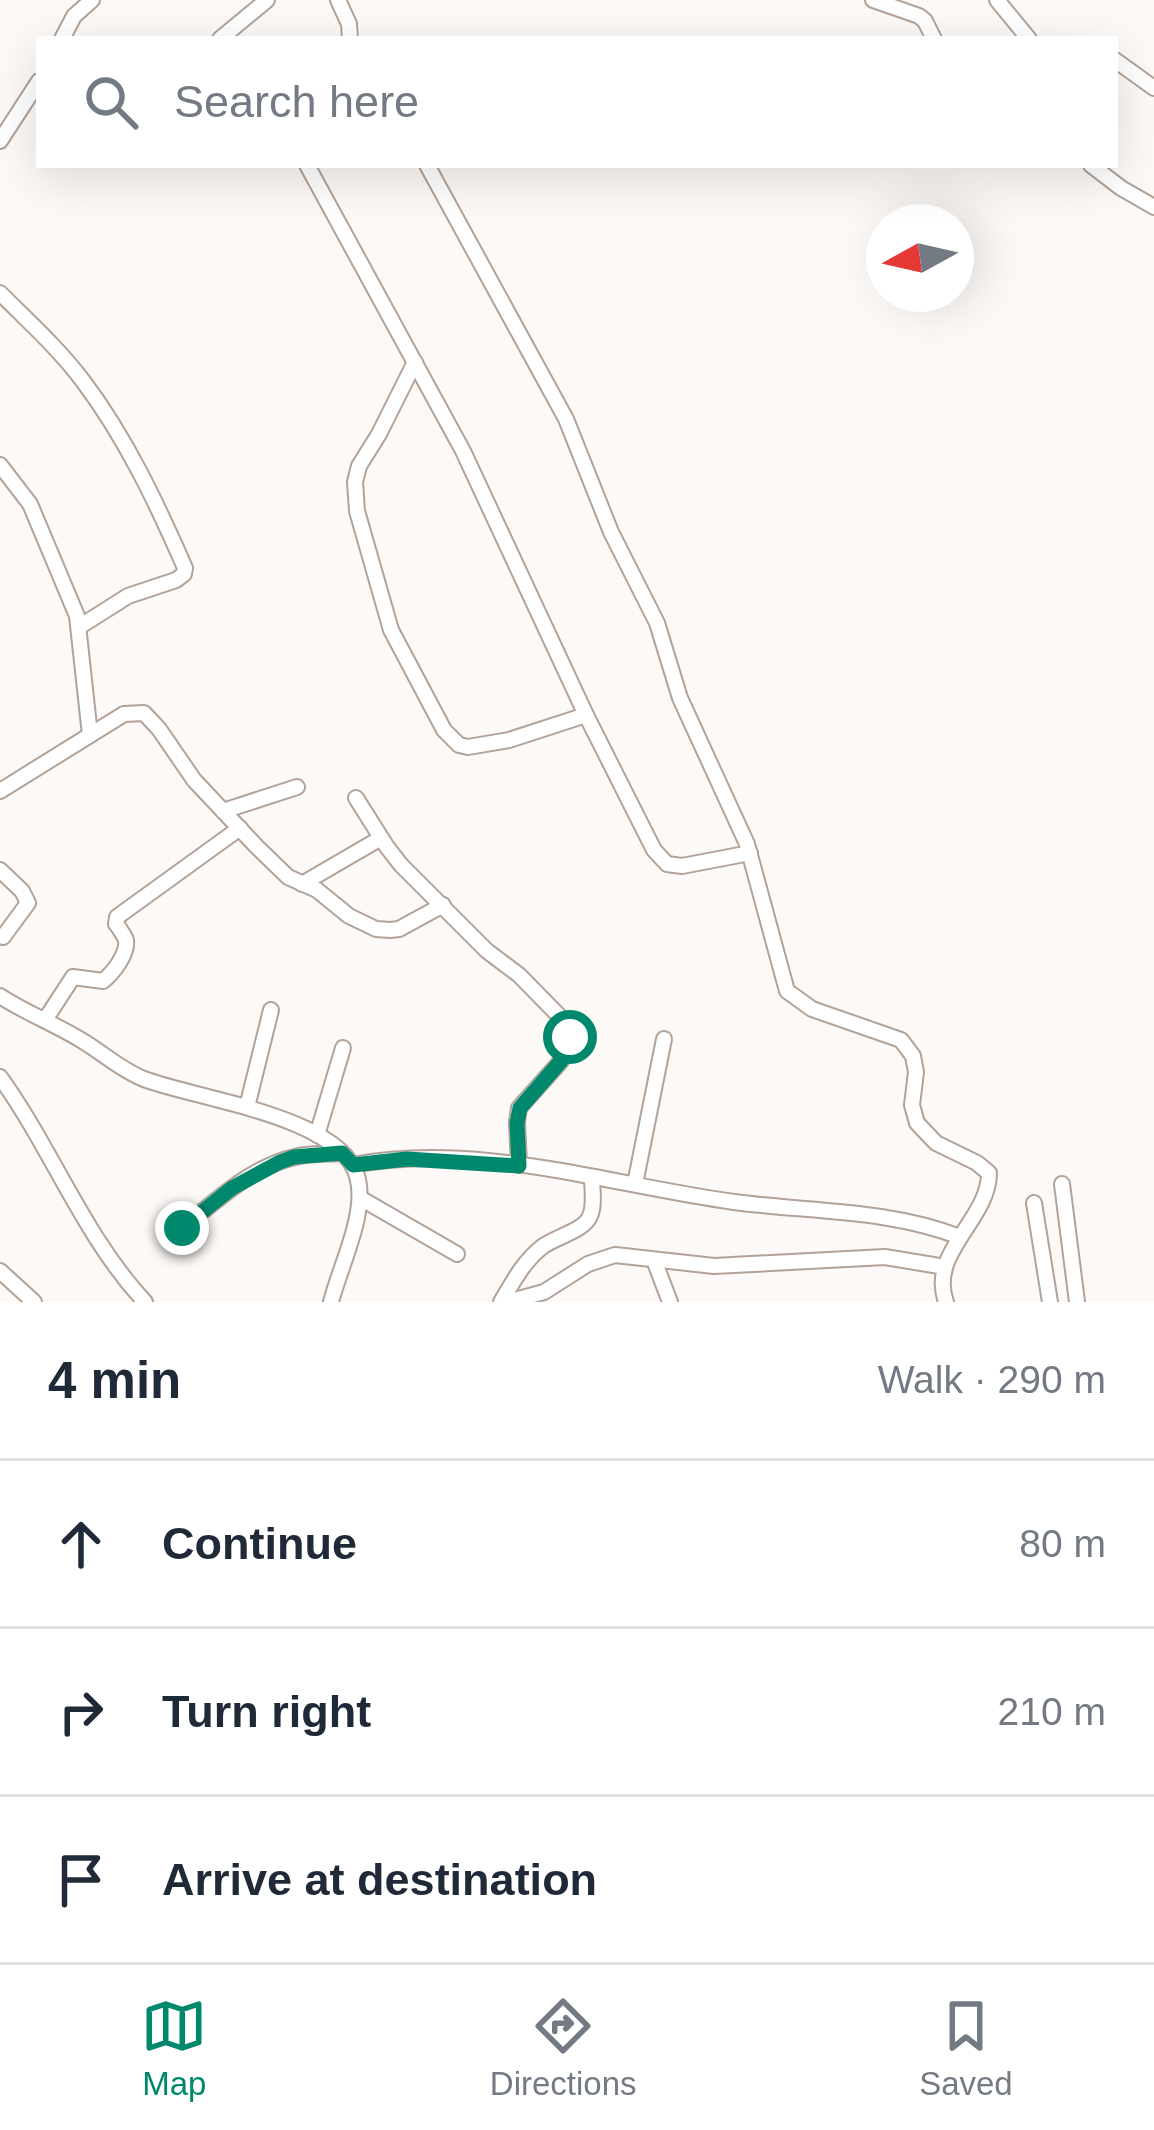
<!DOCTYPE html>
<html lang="en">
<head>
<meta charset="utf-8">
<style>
  :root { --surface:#fff; --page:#f6f6f7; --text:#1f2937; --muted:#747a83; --line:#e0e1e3; --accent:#00886d }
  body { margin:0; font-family:Arial,sans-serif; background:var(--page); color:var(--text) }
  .compass { position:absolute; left:866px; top:204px; width:108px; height:108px; border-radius:50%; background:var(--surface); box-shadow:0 12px 48px #0002; rotate:262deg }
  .stop { position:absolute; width:36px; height:36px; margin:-27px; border:9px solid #00886d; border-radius:50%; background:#fff }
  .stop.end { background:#00886d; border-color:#fff; box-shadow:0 3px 12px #0008 }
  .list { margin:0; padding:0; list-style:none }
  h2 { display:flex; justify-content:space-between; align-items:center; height:156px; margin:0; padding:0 48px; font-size:51px }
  h2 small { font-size:39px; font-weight:400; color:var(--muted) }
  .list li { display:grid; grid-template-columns:78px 1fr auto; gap:36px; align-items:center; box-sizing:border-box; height:168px; padding:0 48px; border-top:3px solid var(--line) }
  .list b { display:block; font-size:45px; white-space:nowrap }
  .list em { font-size:39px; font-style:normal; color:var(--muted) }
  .icon { flex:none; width:66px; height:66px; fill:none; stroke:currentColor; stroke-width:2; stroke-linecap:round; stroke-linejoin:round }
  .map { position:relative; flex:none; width:1154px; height:1302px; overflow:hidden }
  .search { position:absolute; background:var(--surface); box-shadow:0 12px 48px #0002; left:36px; right:36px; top:36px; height:132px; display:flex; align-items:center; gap:30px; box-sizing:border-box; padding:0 42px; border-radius:0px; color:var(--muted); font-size:45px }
  .sheet { height:660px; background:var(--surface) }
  nav { display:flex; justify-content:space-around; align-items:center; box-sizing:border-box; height:168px; border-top:3px solid var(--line); background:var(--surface); font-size:33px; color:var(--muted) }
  nav a { display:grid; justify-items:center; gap:6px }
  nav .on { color:var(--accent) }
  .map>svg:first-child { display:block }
</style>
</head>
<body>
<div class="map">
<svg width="1154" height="1302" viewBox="0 0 1154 1302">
  <rect width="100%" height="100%" fill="#fdf9f7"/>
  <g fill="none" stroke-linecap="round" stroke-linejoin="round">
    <defs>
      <g id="minor">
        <polyline points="338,0 349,24 350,39"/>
        <polyline points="873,0 919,16 925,21 934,39"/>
        <polyline points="997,0 1029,39"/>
        <polyline points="62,39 74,16 92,0"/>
        <polyline points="220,39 267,0"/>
        <polyline points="1115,60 1154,88"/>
        <polyline points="0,141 39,81"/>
        <polyline points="307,165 463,451 586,715 654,850 667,864 682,866 750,853"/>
        <path d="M427,165L566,419L611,532L657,623L680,698L747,844L787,991L812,1009L901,1040L913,1056L916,1072L912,1105L917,1123L936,1143L977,1163L989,1173C989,1220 928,1252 946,1302"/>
        <polyline points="1091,165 1121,188 1154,207"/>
        <path d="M0,293C28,321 59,349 83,381C126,438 157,504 185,568L184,574L176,580L128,596L79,627"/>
        <polyline points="415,362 379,434 359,466 355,482 357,511 391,630 444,730 459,745 468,747 509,740 586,715"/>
        <polyline points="0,465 30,504 77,616 90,735"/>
        <polyline points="0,791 124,714 144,713 159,729 194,780 257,847 288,877 317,890 349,916 376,929 390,930 399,929 443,905"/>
        <polyline points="356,798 387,847 401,865 487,951 519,975 569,1026 568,1046 561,1061 519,1108 517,1122 519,1165"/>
        <polyline points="223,811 297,787"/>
        <polyline points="0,870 22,891 28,903 3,937"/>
        <polyline points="302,884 381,838"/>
        <path d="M0,996C26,1013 55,1024 81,1040C103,1053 121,1070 144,1079C196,1099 340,1116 357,1176C368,1212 340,1266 331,1302"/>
        <path d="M45,1020L73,977L103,981C113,973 128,954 126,940C125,937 118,926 116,924L117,917L240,828"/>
        <path d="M0,1077C52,1149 84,1237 145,1302"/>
        <polyline points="247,1107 271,1010"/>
        <polyline points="317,1135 343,1048"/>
        <path d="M353,1165C480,1141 609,1185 734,1202C809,1212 889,1209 960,1237"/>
        <polyline points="635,1184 664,1039"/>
        <polyline points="1062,1184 1077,1302"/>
        <polyline points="360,1198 457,1254"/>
        <polyline points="1034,1203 1050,1302"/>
        <path d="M182,1228C215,1202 252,1166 295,1157C310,1153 327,1154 342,1153"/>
        <polyline points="654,1260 670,1302"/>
        <polyline points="0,1271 34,1302"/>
        <path d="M501,1302C513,1282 523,1262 542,1247C555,1237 584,1231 590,1216C595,1205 592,1188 592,1177"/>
        <polyline points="507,1302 544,1292 588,1264 615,1255 714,1266 885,1257 945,1267"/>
      </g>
    </defs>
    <use href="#minor" stroke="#b3a297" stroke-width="18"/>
    <use href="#minor" stroke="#fff" stroke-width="14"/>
  </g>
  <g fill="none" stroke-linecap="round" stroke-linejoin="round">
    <polyline stroke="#00886d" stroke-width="15" points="182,1228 232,1188 280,1162 294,1157 342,1153 353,1165 407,1159 519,1166 517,1123 520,1108 561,1061 570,1037"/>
  </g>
</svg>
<svg class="compass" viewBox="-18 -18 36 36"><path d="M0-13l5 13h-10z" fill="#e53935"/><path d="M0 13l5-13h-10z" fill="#747a83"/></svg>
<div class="stop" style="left:570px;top:1037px"></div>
<div class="stop end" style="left:182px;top:1228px"></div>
<div class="search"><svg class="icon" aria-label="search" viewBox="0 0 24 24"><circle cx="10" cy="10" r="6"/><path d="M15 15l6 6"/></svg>Search here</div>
</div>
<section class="sheet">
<h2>4 min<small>Walk · 290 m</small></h2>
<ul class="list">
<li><svg class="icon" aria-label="ahead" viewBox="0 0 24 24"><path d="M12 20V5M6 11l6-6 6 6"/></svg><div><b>Continue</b></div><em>80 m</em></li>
<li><svg class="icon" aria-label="right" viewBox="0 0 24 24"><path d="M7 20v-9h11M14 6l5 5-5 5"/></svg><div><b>Turn right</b></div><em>210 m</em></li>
<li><svg class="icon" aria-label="arrive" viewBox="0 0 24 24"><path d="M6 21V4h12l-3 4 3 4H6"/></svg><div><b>Arrive at destination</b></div></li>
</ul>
</section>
<nav>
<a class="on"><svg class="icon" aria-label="map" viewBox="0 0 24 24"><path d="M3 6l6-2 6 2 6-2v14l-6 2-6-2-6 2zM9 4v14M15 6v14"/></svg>Map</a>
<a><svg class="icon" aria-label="directions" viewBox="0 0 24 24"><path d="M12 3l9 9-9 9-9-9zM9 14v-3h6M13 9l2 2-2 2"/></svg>Directions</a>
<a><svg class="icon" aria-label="saved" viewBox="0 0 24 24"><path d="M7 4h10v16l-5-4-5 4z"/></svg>Saved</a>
</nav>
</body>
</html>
